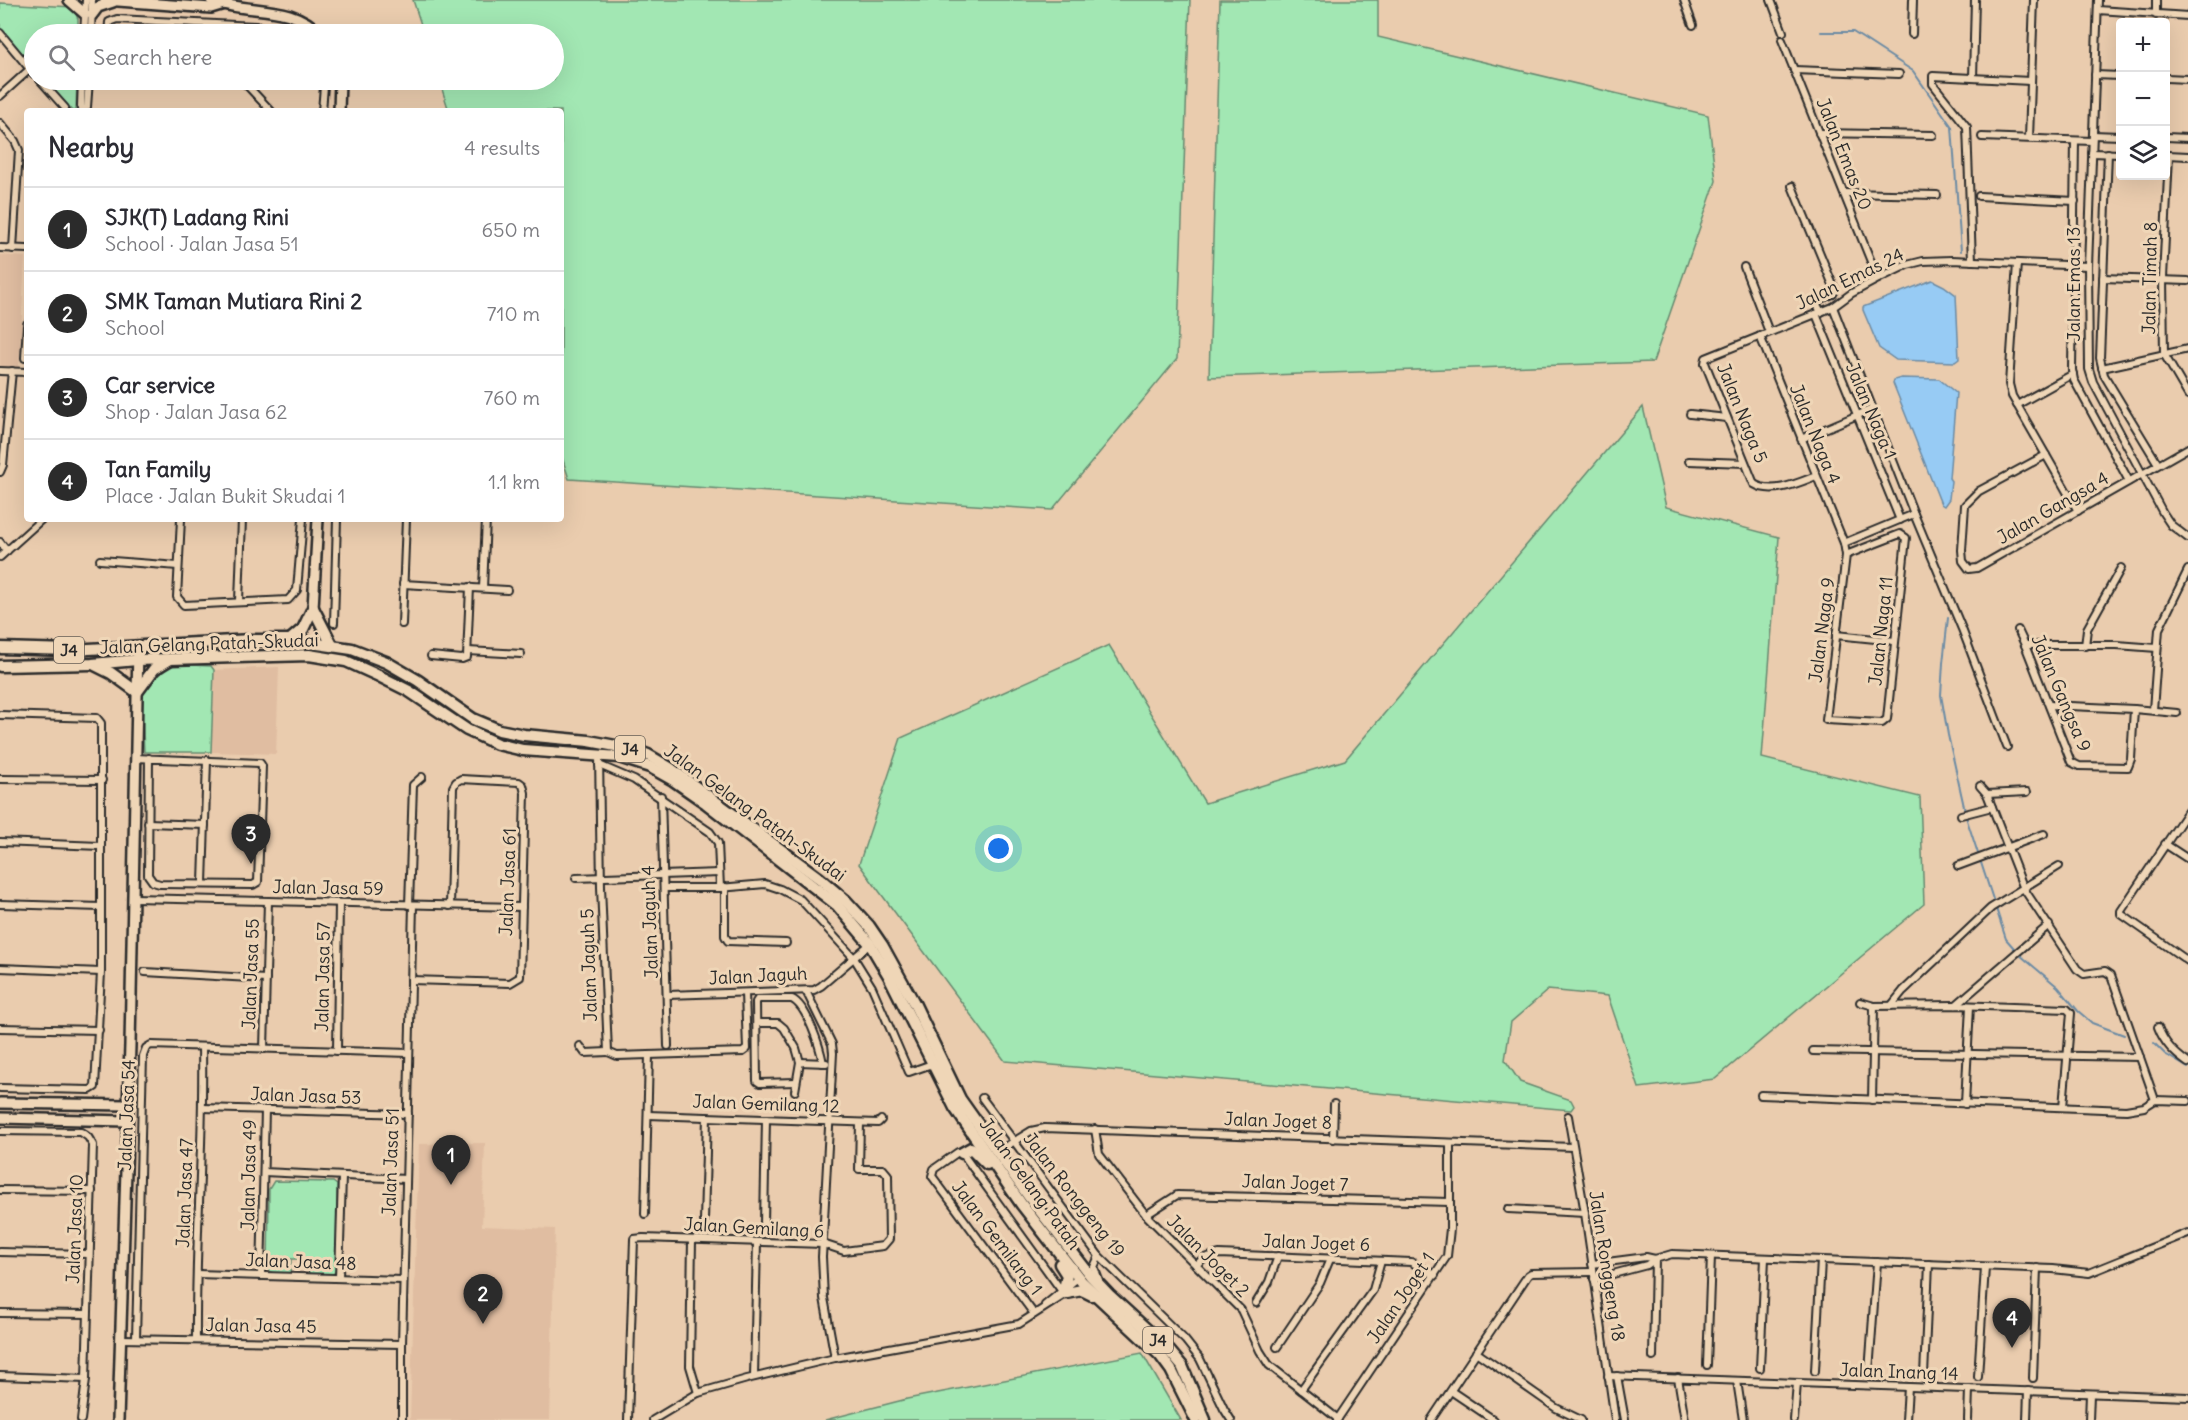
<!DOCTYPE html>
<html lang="en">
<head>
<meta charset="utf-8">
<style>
  :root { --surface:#fff; --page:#f7f7f7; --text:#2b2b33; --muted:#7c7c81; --line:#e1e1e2; --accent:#2b2b2b }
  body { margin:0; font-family:Delius,sans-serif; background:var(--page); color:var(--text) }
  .controls { position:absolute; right:18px; top:18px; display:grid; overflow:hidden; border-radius:6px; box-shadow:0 6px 24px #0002 }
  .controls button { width:54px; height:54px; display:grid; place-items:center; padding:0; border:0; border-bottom:2px solid var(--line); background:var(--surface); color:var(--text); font:30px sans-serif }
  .you { position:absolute; left:999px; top:849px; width:21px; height:21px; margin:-15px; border:4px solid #fff; border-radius:50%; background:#1a73e8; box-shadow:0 0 0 9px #1a73e833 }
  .badge { display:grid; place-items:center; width:39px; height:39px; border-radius:50%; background:var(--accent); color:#fff; font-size:20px; font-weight:700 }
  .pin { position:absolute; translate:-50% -50px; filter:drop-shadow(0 2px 3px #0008) }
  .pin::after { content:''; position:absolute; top:32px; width:21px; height:18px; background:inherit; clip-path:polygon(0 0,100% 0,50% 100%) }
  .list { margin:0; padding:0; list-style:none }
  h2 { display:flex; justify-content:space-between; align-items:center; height:78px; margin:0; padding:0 24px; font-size:26px }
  h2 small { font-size:20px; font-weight:400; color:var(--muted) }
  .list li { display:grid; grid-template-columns:39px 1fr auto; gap:18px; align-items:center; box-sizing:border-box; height:84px; padding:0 24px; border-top:2px solid var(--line) }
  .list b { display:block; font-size:22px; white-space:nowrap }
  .list p { margin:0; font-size:20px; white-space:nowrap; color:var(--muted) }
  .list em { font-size:20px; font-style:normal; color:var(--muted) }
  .icon { flex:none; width:33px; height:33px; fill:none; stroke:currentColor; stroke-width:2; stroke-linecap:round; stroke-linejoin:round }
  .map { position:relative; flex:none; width:2188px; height:1420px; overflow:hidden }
  .search { position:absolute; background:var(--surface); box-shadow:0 6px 24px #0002; left:24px; top:24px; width:540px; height:66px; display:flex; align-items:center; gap:15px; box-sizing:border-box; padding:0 21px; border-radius:33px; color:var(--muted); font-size:22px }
  .panel { position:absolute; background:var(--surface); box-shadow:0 6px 24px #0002; left:24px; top:108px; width:540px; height:414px; border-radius:6px }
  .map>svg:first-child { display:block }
</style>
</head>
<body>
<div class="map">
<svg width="2188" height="1420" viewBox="0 0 2188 1420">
  <rect width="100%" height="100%" fill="#eaccae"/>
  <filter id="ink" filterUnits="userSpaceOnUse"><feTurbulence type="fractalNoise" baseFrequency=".0167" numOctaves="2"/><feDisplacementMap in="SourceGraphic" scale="12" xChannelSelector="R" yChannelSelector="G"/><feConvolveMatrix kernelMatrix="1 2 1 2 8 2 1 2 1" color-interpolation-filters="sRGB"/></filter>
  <g filter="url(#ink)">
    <g fill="#e0bda1">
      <polygon points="0,255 25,257 19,369 0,367"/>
      <polygon points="279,667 276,754 211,752 214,670"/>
      <polygon points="485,1143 482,1226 555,1229 550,1420 410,1420 419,1144"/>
    </g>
    <g fill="#a2e7b3" stroke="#66896f" stroke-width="1.5">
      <polygon points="413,0 1190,0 1177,359 1052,510 569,479 561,454 561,111 449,111 439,80 554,80 554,34 424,34"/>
      <polygon points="1220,0 1378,0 1378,37 1708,115 1716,181 1653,362 1209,377"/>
      <polygon points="0,3 73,7 78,19 78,34 34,34 34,67 0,28"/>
      <polygon points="45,80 77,80 76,111 73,111"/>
      <polygon points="1643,407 1666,507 1779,537 1762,758 1920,797 1924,904 1715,1079 1639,1088 1608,996 1548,990 1511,1022 1505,1060 1520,1082 1571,1100 1574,1106 1571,1110 1005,1061 859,864 901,738 1109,645 1205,803 1345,760"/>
      <polygon points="172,664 211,666 214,670 211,752 144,752 141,691"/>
      <polygon points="274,1181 333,1182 337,1185 336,1270 333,1275 309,1275 308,1259 291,1259 290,1275 275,1275 268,1269 269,1189"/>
      <polygon points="1142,1353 1181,1420 825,1420 907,1399"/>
    </g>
    <g fill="#97cbf4" stroke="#6c8ba4" stroke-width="1.5">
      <polygon points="1932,280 1944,286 1956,295 1959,359 1955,362 1896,360 1879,348 1863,310 1863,307"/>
      <polygon points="1901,378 1939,379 1956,393 1949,478 1951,481 1949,499 1944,506 1941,504 1893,383 1894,380"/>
    </g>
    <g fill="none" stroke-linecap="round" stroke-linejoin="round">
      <g stroke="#6c8ba4" stroke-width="2">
        <polyline points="1821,32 1853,32 1913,71 1952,127 1961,251"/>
        <polyline points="1948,618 1943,663 1941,695 1948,735 1967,820 2006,939 2020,955 2058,987 2078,1011 2092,1023 2124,1035"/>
        <polyline points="2154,1043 2165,1054 2188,1068"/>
      </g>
      <defs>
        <g id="street">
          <polyline points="1684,0 1693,25"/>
          <polyline points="1771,0 1783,32"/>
          <polyline points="2098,0 2088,266 2089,369 2093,382 2163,513 2171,525 2188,538"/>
          <polyline points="2098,10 2188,16"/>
          <polyline points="2156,15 2156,0"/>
          <polyline points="0,33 34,74"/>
          <polyline points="84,34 86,0"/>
          <polyline points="91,34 92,0"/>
          <polyline points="108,34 109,22 117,19 255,26 276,29 282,34"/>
          <polyline points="1912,34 1913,0"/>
          <polyline points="1782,40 1878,279"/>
          <polyline points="1794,70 1899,74"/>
          <polyline points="2095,75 2120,76"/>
          <polyline points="1973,78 1975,0"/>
          <polyline points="2166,78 2188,79"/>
          <polyline points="40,80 65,108"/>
          <polyline points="82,80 81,106 83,111"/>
          <polyline points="242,80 271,111"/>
          <polyline points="321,80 324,86 322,111"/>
          <polyline points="0,96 30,69"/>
          <polyline points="84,111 87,107 89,80"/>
          <polyline points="0,123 15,141 19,150 13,249"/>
          <polyline points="1819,133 1933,135"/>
          <polyline points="2093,135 2120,136"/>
          <polyline points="1982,137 2092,141"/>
          <polyline points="2166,137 2188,138"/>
          <polyline points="2029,138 2034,0"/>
          <polyline points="2075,141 2072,370 2074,380 2129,481"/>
          <polyline points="2092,153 2120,154"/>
          <polyline points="2108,153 2100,358 2104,375 2158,464"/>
          <polyline points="2168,155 2188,156"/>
          <polyline points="2169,156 2163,278 2164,354 2188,395"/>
          <polyline points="1792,186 1835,290 1833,294 1815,301 1821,312"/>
          <polyline points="1844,193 1937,195"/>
          <polyline points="1979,196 2075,201"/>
          <polyline points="0,248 27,249"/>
          <polyline points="1972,261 1967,127 1933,84 1933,76 2030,81"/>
          <polyline points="2017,263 2009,384 2012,396 2078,511"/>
          <polyline points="1744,267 1769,332"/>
          <polyline points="2103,278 2188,281"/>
          <polyline points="1833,307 1914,514 1962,629 2007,747"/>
          <polyline points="1816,314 1900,520"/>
          <polyline points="1760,336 1844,543 1846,555 1826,720 1882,723 1887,719 1906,538 1900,534 1846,555"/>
          <polyline points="25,358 27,324"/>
          <polyline points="2102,368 2188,349"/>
          <polyline points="0,371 27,372"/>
          <polyline points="2017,405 2073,374"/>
          <polyline points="1690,414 1727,418"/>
          <polyline points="1801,439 1872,409"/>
          <polyline points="2046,455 1979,491 1965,505 1962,550 1963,561 1969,569 1977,568 2188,448"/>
          <polyline points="1689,461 1745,463"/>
          <polyline points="0,472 3,465 12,371"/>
          <path d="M1816,476C1798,483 1772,495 1754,484L1705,363L1706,358L1833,307L1852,293L1878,279L1907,265L1923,261L1952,260L2088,266"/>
          <polyline points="181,519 177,597 184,605 288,600 297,590 303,519"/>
          <polyline points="0,542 7,551"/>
          <polyline points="1844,543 1914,514"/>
          <polyline points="0,557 42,519"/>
          <polyline points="100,560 178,566"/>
          <polyline points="403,584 507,590"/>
          <polyline points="483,588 486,519"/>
          <polyline points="239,601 242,519"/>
          <polyline points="334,623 337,519"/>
          <polyline points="402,624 406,519"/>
          <polyline points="2018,630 2025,645 2071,762 2079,766 2128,767 2131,759 2134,709"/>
          <polyline points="1836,635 1895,641"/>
          <polyline points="2025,645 2117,645 2157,648"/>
          <polyline points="2085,646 2087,629 2121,568"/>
          <polyline points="468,651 521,654"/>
          <polyline points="431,656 462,659 467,657 470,587"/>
          <polyline points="2049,705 2134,709 2177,713"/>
          <polyline points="2153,710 2159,629 2188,570"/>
          <polyline points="0,715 97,718 101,723 101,972 95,1087 90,1090 0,1088"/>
          <polyline points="599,755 601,887 608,1052"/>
          <polyline points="135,758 260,763 262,766 258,882 253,885 160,884 153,882 148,875 149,758"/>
          <polyline points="599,765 634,780 710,832 718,843 720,888"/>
          <polyline points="0,779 102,780"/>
          <polyline points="1980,786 1987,794 2024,889 2077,969 2084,974 2105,971 2111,975 2155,1100"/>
          <polyline points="1987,794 2027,792"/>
          <polyline points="661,796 668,1046"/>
          <polyline points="2188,811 2121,911 2121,914 2188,961"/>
          <polyline points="1961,815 1992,807"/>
          <polyline points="148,823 205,825"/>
          <polyline points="0,842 100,846"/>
          <polyline points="2165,844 2188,859"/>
          <polyline points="1958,866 2044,834"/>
          <polyline points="576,878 719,873"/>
          <polyline points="203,883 207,760"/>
          <polyline points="725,887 725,936 728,941 786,943"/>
          <polyline points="664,888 720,888 765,884 780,889 801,900 854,958 872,987 909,1072 932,1064"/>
          <polyline points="134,898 522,907"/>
          <polyline points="0,904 101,907"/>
          <polyline points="409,905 413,785 422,777"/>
          <polyline points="0,968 101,972"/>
          <polyline points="145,972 266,979"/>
          <polyline points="411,980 510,983 520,977 525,793 523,785 519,782 461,779 456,782 453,787 450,906"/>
          <polyline points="806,991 832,1044 833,1053 822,1257 824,1298 835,1358"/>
          <polyline points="667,995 814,990 821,986 870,944"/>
          <polyline points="1860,1002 1874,1006 1956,1005 2067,1009 2071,1013 2063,1107"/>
          <polyline points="1956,1005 2049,925"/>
          <polyline points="1891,1006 1903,991 1991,908 2059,866"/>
          <polyline points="757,1023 778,1023 784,1028 796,1048 800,1062 795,1091"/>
          <path d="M2158,1027C2164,1043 2174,1053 2188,1063"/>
          <polyline points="0,1028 99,1030"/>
          <polyline points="580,1046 585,1053 608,1052"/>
          <polyline points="264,1049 268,901"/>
          <polyline points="337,1051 339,903"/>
          <polyline points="1813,1051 2140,1057"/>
          <polyline points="608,1052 617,1056 743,1052 747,1049 745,993"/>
          <polyline points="800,1062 826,1063"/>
          <path d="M796,1082L760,1083L757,1081L756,1002L758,999H792C807,1006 820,1047 823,1063"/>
          <polyline points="1761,1095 2126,1110 2144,1107 2155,1100 2188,1101"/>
          <polyline points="982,1098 1099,1256 1185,1340 1200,1359 1224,1409 1231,1420"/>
          <polyline points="1872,1100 1874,1006"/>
          <polyline points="1965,1104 1970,1006"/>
          <polyline points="203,1108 408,1114"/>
          <polyline points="648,1115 878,1123 881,1120"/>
          <polyline points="1568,1116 1585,1213 1615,1420"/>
          <polyline points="1095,1129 1099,1154 1146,1215 1241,1310 1260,1351 1269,1365 1338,1419"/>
          <polyline points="0,1131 81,1132 88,1137 93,1145 86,1379 81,1420"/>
          <polyline points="1333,1139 1334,1104"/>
          <polyline points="997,1152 1031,1131 1045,1128 1573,1147"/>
          <polyline points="264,1172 406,1179"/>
          <polyline points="0,1190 92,1191"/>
          <polyline points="1508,1209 1585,1213"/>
          <polyline points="645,1214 649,1055"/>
          <polyline points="1146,1215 1177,1195 1450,1202"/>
          <polyline points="704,1221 707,1117"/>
          <polyline points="764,1223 766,1119"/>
          <polyline points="692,1240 690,1366 698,1393"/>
          <polyline points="0,1252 88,1254"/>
          <polyline points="1099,1256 1094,1267 1099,1280"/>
          <polyline points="1592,1264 1646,1257 1655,1259"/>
          <polyline points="1196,1265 1204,1258 1219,1254 1411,1262 1435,1275"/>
          <polyline points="197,1274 403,1280"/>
          <polyline points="261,1276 265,1110"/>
          <polyline points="339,1278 342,1176"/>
          <polyline points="1594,1279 1647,1265 1655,1259 1672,1254 2053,1269 2089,1273 2188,1233"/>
          <polyline points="1256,1303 1269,1282 1278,1256"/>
          <polyline points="1045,1305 1079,1277"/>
          <polyline points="0,1313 87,1314"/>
          <polyline points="1034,1314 932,1176 934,1169 958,1152 962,1153 1061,1290"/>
          <polyline points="121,1339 402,1344"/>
          <polyline points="136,1339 143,1056 146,1048 151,1045 409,1053"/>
          <path d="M196,1340C195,1242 204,1145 202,1047"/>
          <polyline points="1277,1347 1320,1283 1330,1259"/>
          <polyline points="1476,1352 1556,1408 1581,1420"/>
          <polyline points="1653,1357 1655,1259"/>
          <polyline points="1707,1365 1711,1256"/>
          <polyline points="1760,1368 1765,1258"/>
          <polyline points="1815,1371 1821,1260"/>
          <polyline points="1869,1372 1877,1262"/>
          <polyline points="1924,1375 1929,1264"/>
          <polyline points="0,1376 86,1379"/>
          <polyline points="1608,1376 2188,1397"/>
          <polyline points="1617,1376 1625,1420"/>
          <polyline points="754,1377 757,1242"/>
          <polyline points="1978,1377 1985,1267"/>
          <polyline points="1678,1378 1685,1420"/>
          <polyline points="2033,1378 2037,1268"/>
          <polyline points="1737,1381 1743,1420"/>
          <polyline points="1301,1390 1373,1290 1381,1261"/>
          <polyline points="1451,1391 1494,1420"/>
          <polyline points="402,1420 402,1344 413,905"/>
          <polyline points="628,1420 634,1239 643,1238 823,1244 844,1251 883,1246 889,1239 888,1175 883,1169 859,1169 860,1123"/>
          <polyline points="653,1420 698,1393 747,1379 835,1358 1019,1324 1069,1292"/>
          <polyline points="1337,1420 1447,1256 1450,1229 1450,1143"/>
          <polyline points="1431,1420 1528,1275 1531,1273 1593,1272"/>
          <polyline points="1794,1420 1797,1383"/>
          <polyline points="1906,1420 1908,1387"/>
          <polyline points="1968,1420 1969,1389"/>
          <polyline points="2027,1420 2028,1391"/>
          <polyline points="2089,1420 2090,1394"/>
        </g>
        <g id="secondary">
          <polyline points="69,0 85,14"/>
          <polyline points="105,0 211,8 221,5"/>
          <path d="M211,0C248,15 291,2 320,34"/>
          <polyline points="92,15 98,7 113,2"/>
          <polyline points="339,111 340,80"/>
          <polyline points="313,608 318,519"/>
          <polyline points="0,1103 127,1105"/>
          <polyline points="0,1118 127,1121"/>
          <polyline points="118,1420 130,1045 138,647"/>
        </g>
        <g id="primary">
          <polyline points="313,608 332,645"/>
          <polyline points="290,640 303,629 313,608"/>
          <polyline points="0,648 71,650 251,640 290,640 352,649 386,662 417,680 473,719 499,730 524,735 589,741 632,749 648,755 670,768 819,878 846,901 869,926 882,945 914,1003 960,1099 1030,1198 1090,1275 1109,1295 1166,1347 1182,1366 1205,1420"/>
          <polyline points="95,665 111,673 137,692 154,669 169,660"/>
          <polyline points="0,666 92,664 137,660 309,655 346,661 379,676 409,691 467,730 497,744 523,750 619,757 650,767 673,780 706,803 837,905 870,944 889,976 955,1108 1022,1205 1082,1282 1160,1355 1171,1370 1196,1420"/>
          <polyline points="962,1153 971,1148 987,1164"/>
          <polyline points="1060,1264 1067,1275 1064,1289"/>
          <polyline points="1067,1293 1082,1290 1092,1295"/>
        </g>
      </defs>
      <use href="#street" stroke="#2b2b2b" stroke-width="10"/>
      <use href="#secondary" stroke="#2b2b2b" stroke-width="14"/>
      <use href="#primary" stroke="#2b2b2b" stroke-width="15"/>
      <use href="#street" stroke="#efd6b7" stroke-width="6"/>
      <use href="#secondary" stroke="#efd6b7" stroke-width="9"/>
      <use href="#primary" stroke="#efd6b7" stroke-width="10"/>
    </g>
  </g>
  <g text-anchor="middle" stroke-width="6" stroke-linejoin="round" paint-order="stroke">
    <g fill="#efd6b7" stroke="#665e55" stroke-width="1.5">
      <rect x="54" y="637" width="30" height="26" rx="4.5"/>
      <rect x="615" y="736" width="30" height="26" rx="4.5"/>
      <rect x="1143" y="1327" width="30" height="26" rx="4.5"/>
    </g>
    <g font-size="16" font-weight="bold" fill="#2b2b2b">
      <text x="69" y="656">J4</text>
      <text x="630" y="755">J4</text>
      <text x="1158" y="1346">J4</text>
    </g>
    <g font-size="18" fill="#2b2b2b" stroke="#efd6b7">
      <text transform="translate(1844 154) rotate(68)" y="6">Jalan Emas 20</text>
      <text transform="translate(2150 278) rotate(-89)" y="6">Jalan Timah 8</text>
      <text transform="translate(1850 279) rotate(-26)" y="6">Jalan Emas 24</text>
      <text transform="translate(2074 284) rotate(-90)" y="6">Jalan Emas 13</text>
      <text transform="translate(1871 411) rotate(67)" y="6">Jalan Naga 1</text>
      <text transform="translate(1742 413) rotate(68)" y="6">Jalan Naga 5</text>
      <text transform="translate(1815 434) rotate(68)" y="6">Jalan Naga 4</text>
      <text transform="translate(2053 508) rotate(-30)" y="6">Jalan Gangsa 4</text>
      <text transform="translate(1822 630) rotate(-83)" y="6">Jalan Naga 9</text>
      <text transform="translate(1881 631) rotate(-84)" y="6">Jalan Naga 11</text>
      <text transform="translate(209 644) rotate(-2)" y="6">Jalan Gelang Patah-Skudai</text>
      <text transform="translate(2061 693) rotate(67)" y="6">Jalan Gangsa 9</text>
      <text transform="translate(755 813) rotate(36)" y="6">Jalan Gelang Patah-Skudai</text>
      <text transform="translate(508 882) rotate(-88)" y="6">Jalan Jasa 61</text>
      <text transform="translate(328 888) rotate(1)" y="6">Jalan Jasa 59</text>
      <text transform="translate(650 922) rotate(-92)" y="6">Jalan Jaguh 4</text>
      <text transform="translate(589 965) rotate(-92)" y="6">Jalan Jaguh 5</text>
      <text transform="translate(251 974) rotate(-88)" y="6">Jalan Jasa 55</text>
      <text transform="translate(758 976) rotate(-3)" y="6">Jalan Jaguh</text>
      <text transform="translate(323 977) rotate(-89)" y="6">Jalan Jasa 57</text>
      <text transform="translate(306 1096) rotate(2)" y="6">Jalan Jasa 53</text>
      <text transform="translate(766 1104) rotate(2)" y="6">Jalan Gemilang 12</text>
      <text transform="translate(127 1115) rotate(-88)" y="6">Jalan Jasa 54</text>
      <text transform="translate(1278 1121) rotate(2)" y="6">Jalan Joget 8</text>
      <text transform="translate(391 1162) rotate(-88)" y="6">Jalan Jasa 51</text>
      <text transform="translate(249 1175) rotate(-89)" y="6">Jalan Jasa 49</text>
      <text transform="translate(1295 1183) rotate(2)" y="6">Jalan Joget 7</text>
      <text transform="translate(1030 1184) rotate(54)" y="6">Jalan Gelang Patah</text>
      <text transform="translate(185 1193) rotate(-88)" y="6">Jalan Jasa 47</text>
      <text transform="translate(1074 1195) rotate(52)" y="6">Jalan Ronggeng 19</text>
      <text transform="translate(754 1228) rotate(3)" y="6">Jalan Gemilang 6</text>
      <text transform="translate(75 1229) rotate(-88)" y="6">Jalan Jasa 10</text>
      <text transform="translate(997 1238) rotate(53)" y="6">Jalan Gemilang 1</text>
      <text transform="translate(1316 1243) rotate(2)" y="6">Jalan Joget 6</text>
      <text transform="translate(1208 1256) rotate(45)" y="6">Jalan Joget 2</text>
      <text transform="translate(301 1262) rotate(2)" y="6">Jalan Jasa 48</text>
      <text transform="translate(1607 1266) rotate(81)" y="6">Jalan Ronggeng 18</text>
      <text transform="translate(1401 1298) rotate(-56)" y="6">Jalan Joget 1</text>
      <text transform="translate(261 1326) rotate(1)" y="6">Jalan Jasa 45</text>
      <text transform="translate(1899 1372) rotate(2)" y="6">Jalan Inang 14</text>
    </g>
  </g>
</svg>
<div class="controls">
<button>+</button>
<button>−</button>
<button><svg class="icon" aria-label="layers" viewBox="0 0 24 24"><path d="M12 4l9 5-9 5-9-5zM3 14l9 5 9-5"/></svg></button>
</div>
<div class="you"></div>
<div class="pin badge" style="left:451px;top:1185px">1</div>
<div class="pin badge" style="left:483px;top:1324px">2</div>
<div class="pin badge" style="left:251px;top:864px">3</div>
<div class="pin badge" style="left:2012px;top:1348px">4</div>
<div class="search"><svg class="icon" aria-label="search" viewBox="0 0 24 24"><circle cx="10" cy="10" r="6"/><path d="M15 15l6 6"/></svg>Search here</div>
<section class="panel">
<h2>Nearby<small>4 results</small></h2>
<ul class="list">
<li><span class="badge">1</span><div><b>SJK(T) Ladang Rini</b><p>School · Jalan Jasa 51</p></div><em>650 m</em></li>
<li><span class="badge">2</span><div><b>SMK Taman Mutiara Rini 2</b><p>School</p></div><em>710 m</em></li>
<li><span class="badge">3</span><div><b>Car service</b><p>Shop · Jalan Jasa 62</p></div><em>760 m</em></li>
<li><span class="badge">4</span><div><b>Tan Family</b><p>Place · Jalan Bukit Skudai 1</p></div><em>1.1 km</em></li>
</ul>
</section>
</div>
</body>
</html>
